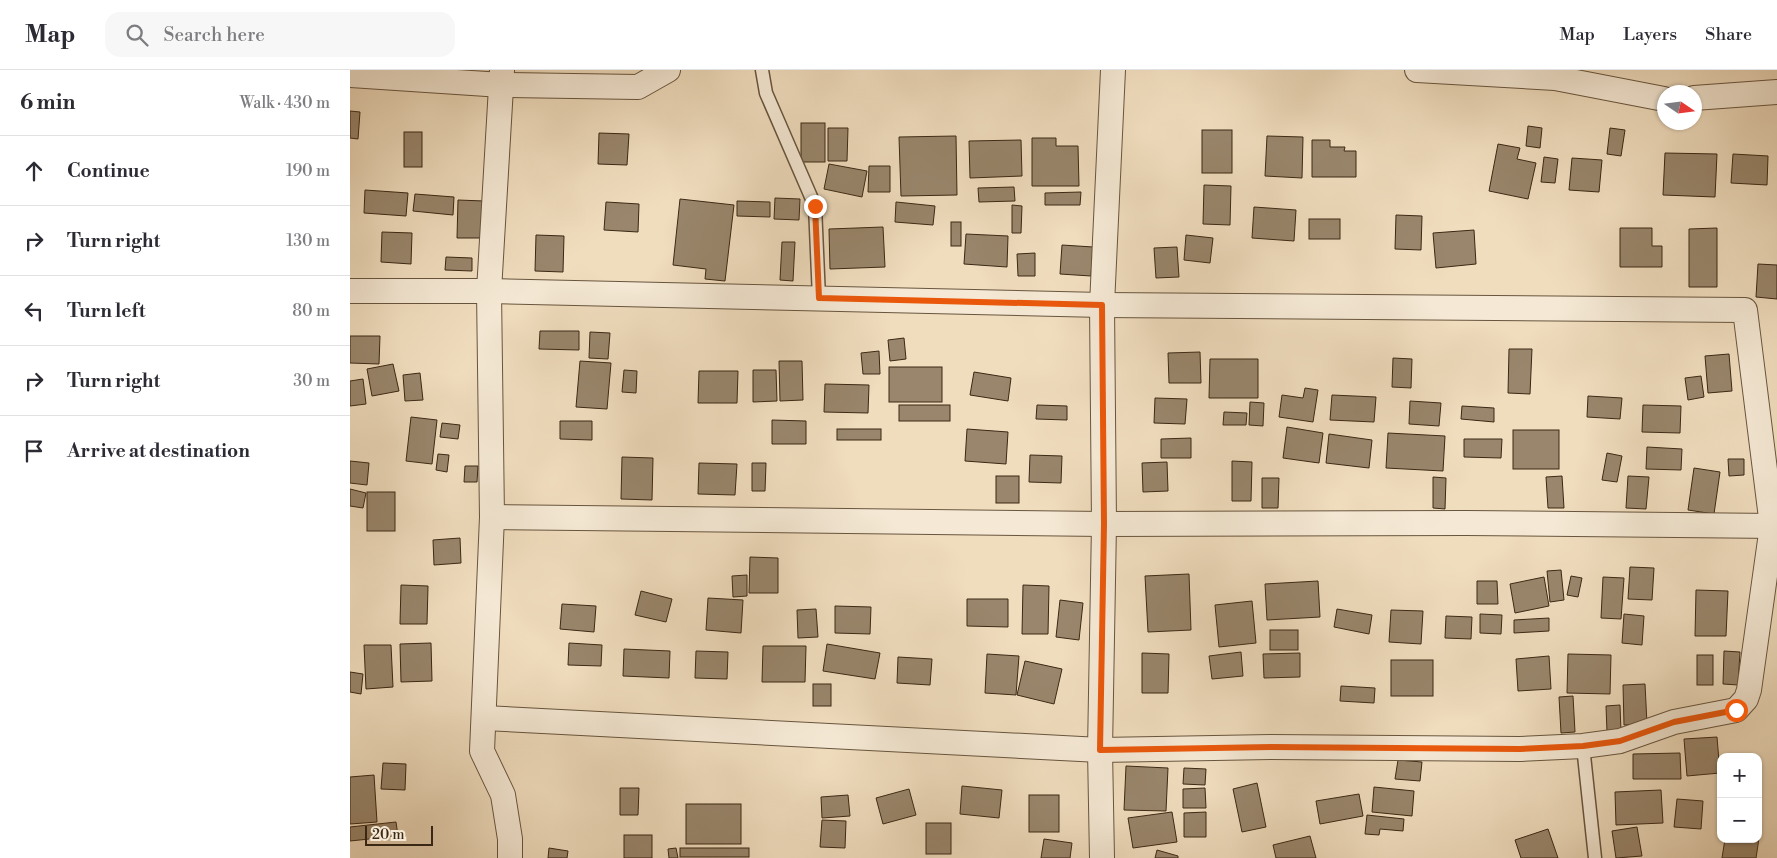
<!DOCTYPE html>
<html lang="en">
<head>
<meta charset="utf-8">
<style>
  :root { --surface:#fff; --page:#f7f7f7; --text:#2b2b33; --muted:#7c7c81; --line:#e1e1e2 }
  body { margin:0; font-family:"Libre Bodoni",serif; background:var(--page); color:var(--text) }
  .controls { position:absolute; right:15px; bottom:15px; display:grid; overflow:hidden; border-radius:10px; box-shadow:0 1px 4px #0004 }
  .controls button { width:45px; height:45px; display:grid; place-items:center; padding:0; border:0; border-bottom:1px solid var(--line); background:var(--surface); color:var(--text); font:25px sans-serif }
  .compass { position:absolute; left:1307px; top:15px; width:45px; height:45px; border-radius:50%; background:var(--surface); box-shadow:0 1px 4px #0004; rotate:103deg }
  .scale { position:absolute; left:15px; bottom:12px; width:68px; box-sizing:border-box; padding-left:5px; border:2px solid #3b2814; border-top:0; font-size:14px; line-height:18px; white-space:nowrap; color:#3b2814; -webkit-text-stroke:4px #f5e9d5; paint-order:stroke }
  .stop { position:absolute; width:15px; height:15px; margin:-11px; border:4px solid #ea580c; border-radius:50%; background:#fff }
  .stop.end { background:#ea580c; border-color:#fff; box-shadow:0 1px 5px #0008 }
  .list { margin:0; padding:0; list-style:none }
  h2 { display:flex; justify-content:space-between; align-items:center; height:65px; margin:0; padding:0 20px; font-size:21px }
  h2 small { font-size:16px; font-weight:400; color:var(--muted) }
  .list li { display:grid; grid-template-columns:32px 1fr auto; gap:15px; align-items:center; box-sizing:border-box; height:70px; padding:0 20px; border-top:1px solid var(--line) }
  .list b { display:block; font-size:19px; white-space:nowrap }
  .list em { font-size:16px; font-style:normal; color:var(--muted) }
  .icon { flex:none; width:28px; height:28px; fill:none; stroke:currentColor; stroke-width:2; stroke-linecap:round; stroke-linejoin:round }
  .map { position:relative; flex:none; width:1427px; height:788px; overflow:hidden }
  header { display:flex; align-items:center; gap:30px; box-sizing:border-box; height:70px; padding:0 25px; background:var(--surface); border-bottom:1px solid var(--line) }
  header strong { font-size:24px }
  nav { display:flex; gap:28px; margin-inline-start:auto; font-size:18px }
  .search { width:350px; height:45px; background:var(--page); display:flex; align-items:center; gap:12px; box-sizing:border-box; padding:0 18px; border-radius:15px; color:var(--muted); font-size:19px }
  main { display:flex }
  aside { flex:1; background:var(--surface) }
  .map>svg:first-child { display:block }
</style>
</head>
<body>
<header>
<strong>Map</strong>
<div class="search"><svg class="icon" aria-label="search" viewBox="0 0 24 24"><circle cx="10" cy="10" r="6"/><path d="M15 15l6 6"/></svg>Search here</div>
<nav><a>Map</a><a>Layers</a><a>Share</a></nav>
</header>
<main>
<aside>
<h2>6 min<small>Walk · 430 m</small></h2>
<ul class="list">
<li><svg class="icon" aria-label="ahead" viewBox="0 0 24 24"><path d="M12 20V5M6 11l6-6 6 6"/></svg><div><b>Continue</b></div><em>190 m</em></li>
<li><svg class="icon" aria-label="right" viewBox="0 0 24 24"><path d="M7 20v-9h11M14 6l5 5-5 5"/></svg><div><b>Turn right</b></div><em>130 m</em></li>
<li><svg class="icon" aria-label="left" viewBox="0 0 24 24"><path d="M17 20v-9H6M10 6l-5 5 5 5"/></svg><div><b>Turn left</b></div><em>80 m</em></li>
<li><svg class="icon" aria-label="right" viewBox="0 0 24 24"><path d="M7 20v-9h11M14 6l5 5-5 5"/></svg><div><b>Turn right</b></div><em>30 m</em></li>
<li><svg class="icon" aria-label="arrive" viewBox="0 0 24 24"><path d="M6 21V4h12l-3 4 3 4H6"/></svg><div><b>Arrive at destination</b></div></li>
</ul>
</aside>
<div class="map">
<svg width="1427" height="788" viewBox="0 0 1427 788">
  <rect width="100%" height="100%" fill="#f0ddbe"/>
  <filter id="stains"><feTurbulence type="fractalNoise" baseFrequency=".004" numOctaves="4"/><feColorMatrix values="0 0 0 0 .2 0 0 0 0 .09 0 0 0 0 .02 0 0 0 .5 -.17"/></filter>
  <radialGradient id="worn" r=".72"><stop offset=".6" stop-color="#630" stop-opacity="0"/><stop offset="1" stop-color="#630" stop-opacity=".3"/></radialGradient>
  <g fill="#99866c" stroke="#3b2814">
    <polygon points="0,41 10,42 8,69 0,68"/>
    <rect x="451" y="53" width="24" height="39"/>
    <polygon points="1178,56 1192,58 1190,78 1176,76"/>
    <polygon points="478,58 498,58 497,91 478,91"/>
    <polygon points="1260,58 1275,60 1271,86 1257,84"/>
    <rect x="852" y="60" width="30" height="43"/>
    <rect x="54" y="62" width="18" height="35"/>
    <polygon points="249,63 279,64 277,95 248,94"/>
    <polygon points="606,66 607,125 551,126 549,67"/>
    <polygon points="917,66 953,67 952,108 915,106"/>
    <polygon points="682,68 706,68 706,76 728,76 729,116 682,116"/>
    <polygon points="671,70 672,106 620,108 619,71"/>
    <polygon points="962,70 980,70 980,77 995,77 994,81 1006,81 1006,107 962,107"/>
    <polygon points="1148,74 1170,78 1167,89 1186,93 1178,129 1139,121"/>
    <polygon points="1315,83 1367,84 1365,127 1313,125"/>
    <polygon points="1383,84 1418,86 1417,115 1381,113"/>
    <polygon points="1194,87 1208,89 1205,113 1191,112"/>
    <polygon points="1222,88 1252,90 1249,122 1219,120"/>
    <polygon points="479,94 517,101 512,127 474,119"/>
    <polygon points="519,96 540,96 540,122 518,122"/>
    <polygon points="854,115 881,116 880,155 853,154"/>
    <polygon points="664,117 665,131 629,132 628,118"/>
    <polygon points="15,120 58,123 56,146 14,143"/>
    <polygon points="731,122 730,135 695,135 695,123"/>
    <polygon points="65,124 104,127 103,145 63,141"/>
    <polygon points="425,128 450,129 449,150 424,149"/>
    <polygon points="330,129 384,135 375,211 355,209 356,199 323,195"/>
    <polygon points="108,130 134,131 132,168 107,168"/>
    <polygon points="387,131 420,132 420,147 387,146"/>
    <polygon points="256,132 289,134 288,162 254,160"/>
    <polygon points="546,132 585,136 583,155 545,152"/>
    <polygon points="662,135 672,136 671,163 662,163"/>
    <polygon points="904,137 946,140 944,171 902,168"/>
    <polygon points="1046,145 1072,146 1071,180 1045,179"/>
    <rect x="959" y="149" width="31" height="20"/>
    <rect x="601" y="152" width="10" height="24"/>
    <polygon points="533,157 535,197 480,199 479,159"/>
    <polygon points="1270,158 1302,158 1302,176 1312,176 1312,197 1270,197"/>
    <polygon points="1367,158 1367,217 1339,217 1339,159"/>
    <polygon points="1124,160 1126,194 1086,198 1083,163"/>
    <polygon points="32,162 62,163 61,194 31,192"/>
    <polygon points="616,164 658,166 657,197 614,194"/>
    <polygon points="186,165 214,166 213,202 185,201"/>
    <polygon points="836,165 863,168 860,193 834,190"/>
    <polygon points="432,172 445,172 443,211 430,210"/>
    <polygon points="712,175 743,177 741,206 710,204"/>
    <polygon points="827,177 829,207 806,208 804,178"/>
    <polygon points="685,183 685,206 668,206 667,184"/>
    <polygon points="96,187 122,188 122,201 95,200"/>
    <polygon points="1408,194 1427,195 1427,229 1406,227"/>
    <polygon points="190,261 229,261 229,280 189,279"/>
    <polygon points="240,262 260,263 258,289 239,288"/>
    <polygon points="0,266 30,266 29,294 0,293"/>
    <polygon points="554,268 556,289 540,291 538,270"/>
    <polygon points="1159,279 1182,279 1180,324 1158,323"/>
    <polygon points="529,281 530,304 513,304 511,283"/>
    <polygon points="850,282 851,313 819,313 818,283"/>
    <polygon points="1379,284 1382,321 1358,323 1355,286"/>
    <polygon points="1043,288 1062,289 1061,318 1042,317"/>
    <polygon points="860,289 908,289 908,328 859,328"/>
    <polygon points="230,291 261,293 257,339 226,337"/>
    <polygon points="429,291 452,291 453,330 430,331"/>
    <polygon points="43,294 49,321 22,326 17,299"/>
    <rect x="539" y="297" width="53" height="35"/>
    <polygon points="274,300 287,301 286,323 272,322"/>
    <polygon points="403,300 426,300 427,331 403,332"/>
    <polygon points="349,301 388,301 387,333 348,333"/>
    <polygon points="624,302 661,308 658,331 620,325"/>
    <polygon points="70,303 73,330 55,331 53,305"/>
    <polygon points="1351,306 1354,327 1338,330 1335,308"/>
    <polygon points="13,309 16,334 0,336 0,311"/>
    <polygon points="475,314 519,315 518,343 474,342"/>
    <polygon points="955,318 968,320 963,352 929,347 932,325 953,328"/>
    <polygon points="982,325 1026,327 1024,352 980,350"/>
    <polygon points="1238,326 1272,328 1270,349 1237,347"/>
    <polygon points="805,328 837,329 835,354 804,353"/>
    <polygon points="1060,331 1091,333 1089,356 1059,354"/>
    <polygon points="900,332 914,333 913,356 899,355"/>
    <rect x="549" y="335" width="51" height="16"/>
    <polygon points="687,335 717,336 717,350 686,349"/>
    <polygon points="1293,335 1331,336 1330,363 1292,362"/>
    <polygon points="1112,336 1144,338 1144,352 1111,349"/>
    <polygon points="874,342 897,343 896,355 873,355"/>
    <polygon points="61,347 87,350 82,394 56,391"/>
    <polygon points="422,350 456,351 456,374 422,374"/>
    <polygon points="210,351 242,351 242,370 210,369"/>
    <polygon points="92,353 110,355 108,369 90,367"/>
    <polygon points="937,357 973,363 969,393 933,388"/>
    <rect x="487" y="359" width="44" height="11"/>
    <polygon points="617,359 658,362 656,394 615,391"/>
    <rect x="1163" y="360" width="46" height="39"/>
    <polygon points="1038,363 1095,366 1093,401 1036,398"/>
    <polygon points="979,364 1022,370 1019,398 976,393"/>
    <polygon points="841,368 841,388 811,388 811,369"/>
    <polygon points="1114,369 1152,369 1151,388 1114,387"/>
    <polygon points="1297,377 1332,379 1331,400 1296,399"/>
    <polygon points="1257,383 1272,386 1267,412 1252,410"/>
    <polygon points="88,384 99,385 97,402 86,400"/>
    <polygon points="680,385 712,386 711,413 679,412"/>
    <polygon points="272,387 303,388 302,430 271,429"/>
    <polygon points="1378,389 1394,389 1394,405 1379,406"/>
    <polygon points="0,391 19,393 17,415 0,413"/>
    <polygon points="882,391 902,392 901,431 882,431"/>
    <polygon points="817,392 818,421 793,422 792,393"/>
    <polygon points="349,393 387,394 385,425 348,424"/>
    <polygon points="402,393 416,393 415,421 402,421"/>
    <polygon points="115,396 128,396 127,412 114,412"/>
    <polygon points="1344,398 1370,402 1364,444 1338,440"/>
    <rect x="646" y="406" width="23" height="27"/>
    <polygon points="1212,406 1214,438 1198,438 1196,407"/>
    <polygon points="1278,406 1299,407 1296,439 1276,438"/>
    <polygon points="1083,407 1096,408 1095,439 1083,438"/>
    <polygon points="912,408 929,408 928,438 912,438"/>
    <polygon points="0,419 16,423 13,438 0,436"/>
    <rect x="17" y="422" width="28" height="39"/>
    <polygon points="110,468 111,493 84,495 83,470"/>
    <polygon points="400,487 428,488 428,523 399,523"/>
    <polygon points="1280,497 1304,498 1302,530 1278,529"/>
    <polygon points="1211,500 1214,530 1200,532 1197,501"/>
    <polygon points="839,504 841,560 798,562 795,506"/>
    <polygon points="397,505 397,526 383,527 382,506"/>
    <polygon points="1221,506 1232,508 1228,527 1217,525"/>
    <polygon points="1194,507 1199,536 1165,543 1160,514"/>
    <polygon points="1253,507 1274,508 1271,549 1251,548"/>
    <polygon points="968,511 970,547 917,550 915,514"/>
    <polygon points="1127,511 1147,511 1148,534 1127,534"/>
    <polygon points="51,515 78,516 77,554 50,554"/>
    <polygon points="673,515 699,516 698,564 672,564"/>
    <polygon points="1346,520 1378,521 1376,566 1345,566"/>
    <polygon points="291,521 322,529 316,552 285,545"/>
    <polygon points="358,528 393,530 391,563 356,560"/>
    <polygon points="617,529 658,529 658,557 617,556"/>
    <polygon points="710,530 733,533 729,570 706,567"/>
    <polygon points="902,531 906,573 869,577 865,535"/>
    <polygon points="212,534 246,536 244,562 210,559"/>
    <polygon points="485,536 521,537 520,564 485,563"/>
    <polygon points="466,539 468,567 448,568 447,540"/>
    <polygon points="987,539 1022,545 1019,564 984,557"/>
    <polygon points="1041,540 1073,541 1071,574 1039,572"/>
    <polygon points="1130,544 1152,545 1151,564 1130,563"/>
    <polygon points="1274,544 1294,546 1292,575 1272,573"/>
    <polygon points="1096,546 1122,547 1121,569 1095,568"/>
    <polygon points="1199,548 1199,561 1164,563 1164,550"/>
    <rect x="920" y="560" width="28" height="20"/>
    <polygon points="81,573 82,611 51,612 50,574"/>
    <polygon points="219,573 252,575 251,596 218,595"/>
    <polygon points="477,574 530,583 525,609 473,601"/>
    <polygon points="14,575 41,575 43,617 16,619"/>
    <polygon points="413,576 456,576 455,612 412,612"/>
    <polygon points="274,579 320,581 319,608 273,606"/>
    <polygon points="346,581 378,582 377,609 345,608"/>
    <polygon points="1374,581 1390,582 1388,615 1373,614"/>
    <polygon points="891,582 893,606 862,609 859,586"/>
    <polygon points="792,583 819,584 818,623 792,623"/>
    <polygon points="950,583 950,607 914,608 913,584"/>
    <polygon points="637,584 669,586 666,625 635,623"/>
    <polygon points="1218,584 1261,585 1260,624 1217,623"/>
    <rect x="1347" y="585" width="16" height="30"/>
    <polygon points="1199,586 1201,619 1168,621 1166,589"/>
    <polygon points="548,587 582,589 580,615 547,613"/>
    <rect x="1041" y="590" width="42" height="36"/>
    <polygon points="675,591 712,599 704,634 667,625"/>
    <polygon points="0,602 13,604 11,624 0,622"/>
    <rect x="463" y="614" width="18" height="22"/>
    <polygon points="1295,614 1297,654 1274,655 1273,615"/>
    <polygon points="991,616 1025,618 1024,633 990,631"/>
    <polygon points="1223,626 1225,662 1211,663 1209,627"/>
    <polygon points="1270,635 1271,662 1257,662 1256,636"/>
    <polygon points="1367,667 1370,703 1337,706 1334,669"/>
    <polygon points="1330,683 1331,709 1283,709 1283,684"/>
    <polygon points="1048,690 1072,692 1070,711 1045,709"/>
    <polygon points="33,693 56,694 55,720 31,719"/>
    <polygon points="776,696 818,698 816,741 774,740"/>
    <polygon points="834,698 856,699 855,715 833,714"/>
    <polygon points="24,705 27,752 0,754 0,707"/>
    <polygon points="907,713 916,757 892,762 883,719"/>
    <polygon points="612,716 652,720 649,748 610,744"/>
    <polygon points="1024,717 1064,721 1062,746 1022,742"/>
    <polygon points="270,718 289,718 288,745 270,745"/>
    <polygon points="855,718 856,738 833,738 833,719"/>
    <polygon points="559,719 566,745 533,754 526,728"/>
    <polygon points="1311,720 1313,753 1266,755 1265,722"/>
    <polygon points="1009,724 1013,746 970,754 966,731"/>
    <polygon points="498,725 500,746 472,748 471,727"/>
    <rect x="679" y="725" width="30" height="37"/>
    <polygon points="1327,729 1353,731 1351,759 1324,757"/>
    <rect x="336" y="734" width="55" height="40"/>
    <polygon points="822,742 827,772 783,778 778,748"/>
    <polygon points="856,742 856,767 834,767 834,743"/>
    <polygon points="1017,745 1054,749 1053,761 1030,759 1029,765 1015,764"/>
    <polygon points="472,750 496,751 495,778 470,777"/>
    <polygon points="46,752 48,766 0,771 0,757"/>
    <rect x="576" y="753" width="25" height="31"/>
    <polygon points="1287,757 1292,786 1266,788 1262,761"/>
    <polygon points="1198,759 1208,788 1171,788 1165,770"/>
    <polygon points="1408,762 1410,762 1406,788 1372,788 1375,769 1408,769"/>
    <rect x="274" y="765" width="28" height="23"/>
    <polygon points="960,766 966,788 926,788 923,775"/>
    <polygon points="694,769 722,773 720,788 691,788"/>
    <polygon points="199,778 218,781 217,788 198,788"/>
    <polygon points="326,778 328,788 319,788 318,779"/>
    <rect x="330" y="778" width="69" height="9"/>
    <polygon points="807,780 828,786 828,788 805,788"/>
  </g>
  <g fill="none" stroke-linecap="round" stroke-linejoin="round">
    <defs>
      <g id="lane">
        <polyline points="412,0 416,23 465,136 469,228"/>
        <polyline points="1233,676 1245,788"/>
      </g>
      <g id="street">
        <polyline points="152,0 139,221 142,447 132,681 153,725 160,769 160,788"/>
        <polyline points="1067,0 1205,8 1314,29"/>
        <polyline points="0,5 152,15 288,17 318,0"/>
        <polyline points="1344,28 1427,22"/>
        <polyline points="0,221 139,221 752,235 1395,240 1422,456 1399,620 1396,629 1386,640 1324,652 1270,671 1233,676 1170,679 921,677 750,680 134,648"/>
        <polyline points="142,447 754,454 1116,453 1427,456"/>
        <polyline points="752,788 750,680 754,454 752,235 763,0"/>
      </g>
    </defs>
    <use href="#lane" stroke="#68553e" stroke-width="15"/>
    <use href="#street" stroke="#68553e" stroke-width="26"/>
    <use href="#lane" stroke="#f5e9d5" stroke-width="12"/>
    <use href="#street" stroke="#f5e9d5" stroke-width="24"/>
  </g>
  <g fill="none" stroke-linecap="round" stroke-linejoin="round">
    <polyline stroke="#ea580c" stroke-width="6" points="465,136 469,228 752,235 754,454 750,680 921,677 1170,679 1233,676 1270,671 1324,652 1386,640"/>
  </g>
  <rect width="100%" height="100%" filter="url(#stains)"/>
  <rect width="100%" height="100%" fill="url(#worn)"/>
</svg>
<div class="controls">
<button>+</button>
<button>−</button>
</div>
<svg class="compass" viewBox="-18 -18 36 36"><path d="M0-13l5 13h-10z" fill="#e53935"/><path d="M0 13l5-13h-10z" fill="#7c7c81"/></svg>
<div class="scale">20 m</div>
<div class="stop" style="left:1386px;top:640px"></div>
<div class="stop end" style="left:465px;top:136px"></div>
</div>
</main>
</body>
</html>
